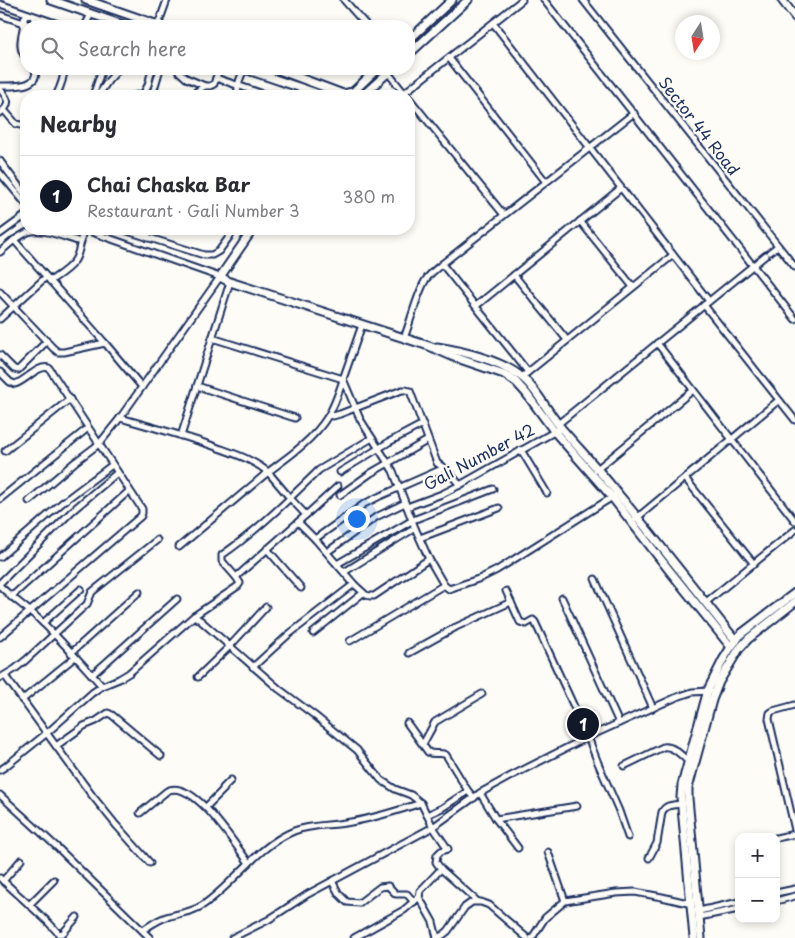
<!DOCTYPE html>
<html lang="en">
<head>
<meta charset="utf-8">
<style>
  :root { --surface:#fff; --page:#f7f7f7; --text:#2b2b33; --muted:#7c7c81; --line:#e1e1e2; --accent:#111827 }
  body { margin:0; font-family:"Playpen Sans",sans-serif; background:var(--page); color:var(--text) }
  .controls { position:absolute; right:15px; bottom:15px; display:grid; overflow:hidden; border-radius:10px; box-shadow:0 2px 8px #0003 }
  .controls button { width:45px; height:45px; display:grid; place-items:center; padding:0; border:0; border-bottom:1px solid var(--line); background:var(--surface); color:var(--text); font:25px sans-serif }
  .compass { position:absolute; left:675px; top:15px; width:45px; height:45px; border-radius:50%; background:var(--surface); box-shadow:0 2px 8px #0003; rotate:192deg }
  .you { position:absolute; left:356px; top:518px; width:18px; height:18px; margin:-12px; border:4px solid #fff; border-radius:50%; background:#1a73e8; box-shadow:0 0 0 8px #1a73e833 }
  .badge { display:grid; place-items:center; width:32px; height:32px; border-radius:50%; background:var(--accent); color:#fff; font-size:16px; font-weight:700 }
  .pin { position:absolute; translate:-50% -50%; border:2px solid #fff; box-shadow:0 1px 5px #0006 }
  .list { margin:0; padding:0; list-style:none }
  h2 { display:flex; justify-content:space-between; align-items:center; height:65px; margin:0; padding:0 20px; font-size:21px }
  h2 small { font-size:16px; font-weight:400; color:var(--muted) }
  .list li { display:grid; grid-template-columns:32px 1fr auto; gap:15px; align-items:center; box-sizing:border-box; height:80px; padding:0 20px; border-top:1px solid var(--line) }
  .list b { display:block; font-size:19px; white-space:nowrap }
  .list p { margin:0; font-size:16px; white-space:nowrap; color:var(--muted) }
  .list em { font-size:16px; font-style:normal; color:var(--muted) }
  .icon { flex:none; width:28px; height:28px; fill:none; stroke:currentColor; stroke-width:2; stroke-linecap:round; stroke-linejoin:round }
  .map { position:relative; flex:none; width:795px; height:938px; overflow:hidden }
  .search { position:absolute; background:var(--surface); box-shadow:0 2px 8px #0003; left:20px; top:20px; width:395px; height:55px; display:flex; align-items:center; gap:12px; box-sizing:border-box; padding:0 18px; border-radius:20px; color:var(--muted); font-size:19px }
  .panel { position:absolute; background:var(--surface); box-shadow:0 2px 8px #0003; left:20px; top:90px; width:395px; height:145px; border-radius:20px }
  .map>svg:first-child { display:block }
</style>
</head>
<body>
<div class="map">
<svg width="795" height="938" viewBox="0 0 795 938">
  <rect width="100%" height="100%" fill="#fdfcf7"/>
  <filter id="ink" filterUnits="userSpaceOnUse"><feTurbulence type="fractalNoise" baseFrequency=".02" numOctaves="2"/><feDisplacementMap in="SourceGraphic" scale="10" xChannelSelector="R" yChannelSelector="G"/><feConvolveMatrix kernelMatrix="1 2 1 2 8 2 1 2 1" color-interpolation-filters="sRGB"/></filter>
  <g filter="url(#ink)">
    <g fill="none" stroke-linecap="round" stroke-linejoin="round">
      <defs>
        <g id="street">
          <polyline points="344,0 367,26"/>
          <polyline points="544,0 795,319"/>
          <polyline points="583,0 795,267"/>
          <polyline points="0,4 64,26"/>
          <polyline points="0,15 33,26"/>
          <circle cx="29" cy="20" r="5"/>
          <path d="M24,23C22,37 17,47 26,58"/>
          <polyline points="493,23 709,301"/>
          <polyline points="158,25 167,0"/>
          <polyline points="85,26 91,14"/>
          <polyline points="449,58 546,182"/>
          <polyline points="176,69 186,78 205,86"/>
          <polyline points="385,69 405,94"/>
          <polyline points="216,78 269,96"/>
          <path d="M0,86C13,86 40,88 35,69"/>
          <path d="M0,89C8,99 12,104 0,113"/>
          <polyline points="404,93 522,0"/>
          <path d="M56,96C60,88 64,78 64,69"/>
          <polyline points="93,96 102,69"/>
          <polyline points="98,96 108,81 119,69"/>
          <polyline points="134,96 144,93 148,85 152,69"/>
          <polyline points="152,96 160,69"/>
          <polyline points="189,96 205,86 210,86 214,84 219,69"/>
          <path d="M239,96C235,87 241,77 244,69"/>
          <polyline points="409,98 504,215"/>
          <polyline points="4,110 16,124 26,126"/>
          <polyline points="0,161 26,196"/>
          <polyline points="0,173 26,204"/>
          <polyline points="580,221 633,287"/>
          <polyline points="121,229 204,255 212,255 219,251 235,229"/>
          <polyline points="0,234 26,215"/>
          <polyline points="148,238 148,229"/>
          <path d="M14,240C18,238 23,234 28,232C43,227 66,238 81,242"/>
          <polyline points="0,252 14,240 105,343 142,387"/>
          <polyline points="770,252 778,246"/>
          <polyline points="442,264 528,372"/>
          <polyline points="514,275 567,340"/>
          <path d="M50,281C59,275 69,269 75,260C80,252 81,239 83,229"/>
          <polyline points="0,292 53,348 58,352 64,352 105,343"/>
          <polyline points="704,305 795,420"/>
          <polyline points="476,306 621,188"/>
          <polyline points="0,319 46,277"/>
          <polyline points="212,338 343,379 362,325"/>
          <path d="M404,338C411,321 416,297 425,281C429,274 436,269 442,264L634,113"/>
          <polyline points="657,343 795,521"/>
          <polyline points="0,355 14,369 18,370 47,341"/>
          <path d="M0,372L10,382L15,384C27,380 37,365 49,368L142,509V513L141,516L0,637"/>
          <polyline points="522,377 673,255"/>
          <polyline points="343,379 360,419 393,471 415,528 429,559 444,585 449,589 481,578 497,570 614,496"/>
          <polyline points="197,386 295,418"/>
          <polyline points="329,415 333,416 340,414 402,390 406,390 410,391 437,463 447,470 460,485"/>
          <path d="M120,418C152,427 185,436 216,447C235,454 252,459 268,472L179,547"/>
          <polyline points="558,424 766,255"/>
          <polyline points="181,436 230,282"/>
          <polyline points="521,450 547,493"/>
          <polyline points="5,451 70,399"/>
          <polyline points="596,470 693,390"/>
          <polyline points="340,472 389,442 423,424"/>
          <polyline points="685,478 754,564"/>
          <polyline points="340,495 371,473 428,440"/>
          <polyline points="0,499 88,428"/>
          <polyline points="29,501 75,462 99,444 120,418 220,277 83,229"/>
          <polyline points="407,507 442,494 460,485 561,428"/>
          <polyline points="306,515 338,486"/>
          <polyline points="298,522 315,539 364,504 378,497 444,468"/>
          <polyline points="632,522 779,400"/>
          <polyline points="420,538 499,508"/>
          <polyline points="315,539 354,584 366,595 370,596 374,596 429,559"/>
          <polyline points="267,549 301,588"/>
          <polyline points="327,552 376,517 405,503"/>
          <polyline points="0,557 63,502 112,465"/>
          <polyline points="337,564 413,520 493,489"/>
          <polyline points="344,572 415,528"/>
          <polyline points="236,577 306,515 290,498 319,470 334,461 372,438"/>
          <polyline points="595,579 653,708"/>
          <polyline points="0,583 72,511 117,473"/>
          <path d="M0,586C13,599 29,609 42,622C63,642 82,664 102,686"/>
          <polyline points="506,591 520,622 526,624 533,620 535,622 588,737 598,763 619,811 628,837"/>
          <polyline points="11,597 129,491"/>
          <polyline points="562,598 619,723"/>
          <polyline points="705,603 795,530"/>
          <path d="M194,616L238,586L240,583L236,577L222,561V555C247,538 269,518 290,498L268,472C290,456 314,439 328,416C335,405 339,392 343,380"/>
          <polyline points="43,623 81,589"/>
          <polyline points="313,633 363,593"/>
          <polyline points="350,641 444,585"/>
          <polyline points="71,653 139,592"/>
          <polyline points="409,653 456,627 511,602"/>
          <polyline points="253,667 288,635 354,584"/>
          <polyline points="92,675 177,599"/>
          <polyline points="5,676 91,794 116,825 150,863"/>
          <polyline points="198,677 230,646 266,607"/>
          <polyline points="0,678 15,669 26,660 87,604 92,592 157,540"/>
          <polyline points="22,700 75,657"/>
          <polyline points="795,705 773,711 770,713 769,719 795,830"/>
          <path d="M407,723L428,752C435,756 440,751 446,755L468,791L474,798"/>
          <polyline points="423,744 435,722 482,694"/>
          <polyline points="56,746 84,726 96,721 108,713 112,715 161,756"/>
          <path d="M624,766L663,747C673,745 682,756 689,762"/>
          <polyline points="0,770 6,766 47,733 92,693 102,686 119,679 129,673 194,616 200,620 279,689 314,715 357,750 381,780 395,789 411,795 421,803 433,827 448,849 441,851 437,855 436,862 441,869 420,891 419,897 404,910 354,938"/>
          <polyline points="480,793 496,819 518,848"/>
          <polyline points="0,795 59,849 150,938"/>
          <polyline points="206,807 224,789 223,788 231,780"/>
          <path d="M140,813L167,791C194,778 235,845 249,863"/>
          <polyline points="427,815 442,808 468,791"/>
          <polyline points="496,819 577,806"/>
          <polyline points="776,838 795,834"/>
          <polyline points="548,852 565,901"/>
          <path d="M649,858L657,843L662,812C666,804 674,805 682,804"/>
          <polyline points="441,869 477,901"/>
          <polyline points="0,878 48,922 59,934 63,933 77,917"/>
          <polyline points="3,881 21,860"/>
          <polyline points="332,881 339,894 347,902 359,903 380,887 388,886 396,894 407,894 414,902"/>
          <polyline points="776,893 795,889"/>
          <polyline points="419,897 433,922 437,938"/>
          <polyline points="776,901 795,896"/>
          <polyline points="29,905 54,880"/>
          <polyline points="699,911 739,902"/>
          <polyline points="699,917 739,909"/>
          <path d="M143,930C152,924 160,918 170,916C181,913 193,912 203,905C235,883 257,846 294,831C312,824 332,826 351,822C375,818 397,811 421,803"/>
          <polyline points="232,938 268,920 308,894 433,827 480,793 511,776 588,737 677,697 692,692 710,691"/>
          <polyline points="437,938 443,935 448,931 465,907 472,902 481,902 489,905 527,938"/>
          <polyline points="532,938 545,918 565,901 616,893 635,892 662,897 692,904"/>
        </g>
        <g id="secondary">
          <polyline points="51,0 126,26"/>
          <polyline points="86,0 161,26"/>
          <polyline points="782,0 795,17"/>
          <polyline points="409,40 452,0"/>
          <polyline points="409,54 468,0"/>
          <polyline points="245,69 325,96"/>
          <polyline points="276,69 343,94 353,92 377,69"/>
          <polyline points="362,96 392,69"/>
          <polyline points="253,229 220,277 230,282 429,346 454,357 504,374 516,382 526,393 554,431 612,497 669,570 731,647"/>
          <path d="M437,347C462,351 499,360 519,375C536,387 548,413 562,429C581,451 601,472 619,495C659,543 697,592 736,641"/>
          <polyline points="694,938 681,797 682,785 708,690 723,660 731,647 741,634 795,593"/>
          <polyline points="701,938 688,798 688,788 712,700 719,682 739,649 748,639 795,602"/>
        </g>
      </defs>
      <use href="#street" stroke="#1b2f5e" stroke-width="9"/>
      <use href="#secondary" stroke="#1b2f5e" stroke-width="11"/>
      <use href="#street" stroke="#fdfcf7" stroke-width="5"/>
      <use href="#secondary" stroke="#fdfcf7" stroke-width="7"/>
    </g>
  </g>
  <g text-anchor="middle" stroke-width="4.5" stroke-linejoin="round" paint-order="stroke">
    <g font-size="16" fill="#1b2f5e" stroke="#fdfcf7">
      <text transform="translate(699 126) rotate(52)" y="6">Sector 44 Road</text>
      <text transform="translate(479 457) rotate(-28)" y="6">Gali Number 42</text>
    </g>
  </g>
</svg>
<div class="controls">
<button>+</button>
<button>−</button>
</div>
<svg class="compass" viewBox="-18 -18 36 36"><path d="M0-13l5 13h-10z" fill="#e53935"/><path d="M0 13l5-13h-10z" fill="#7c7c81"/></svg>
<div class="you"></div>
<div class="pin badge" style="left:583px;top:724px">1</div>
<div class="search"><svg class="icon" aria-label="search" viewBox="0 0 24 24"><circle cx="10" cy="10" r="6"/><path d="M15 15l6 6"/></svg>Search here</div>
<section class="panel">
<h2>Nearby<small></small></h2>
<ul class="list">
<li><span class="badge">1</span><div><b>Chai Chaska Bar</b><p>Restaurant · Gali Number 3</p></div><em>380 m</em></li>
</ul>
</section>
</div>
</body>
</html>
